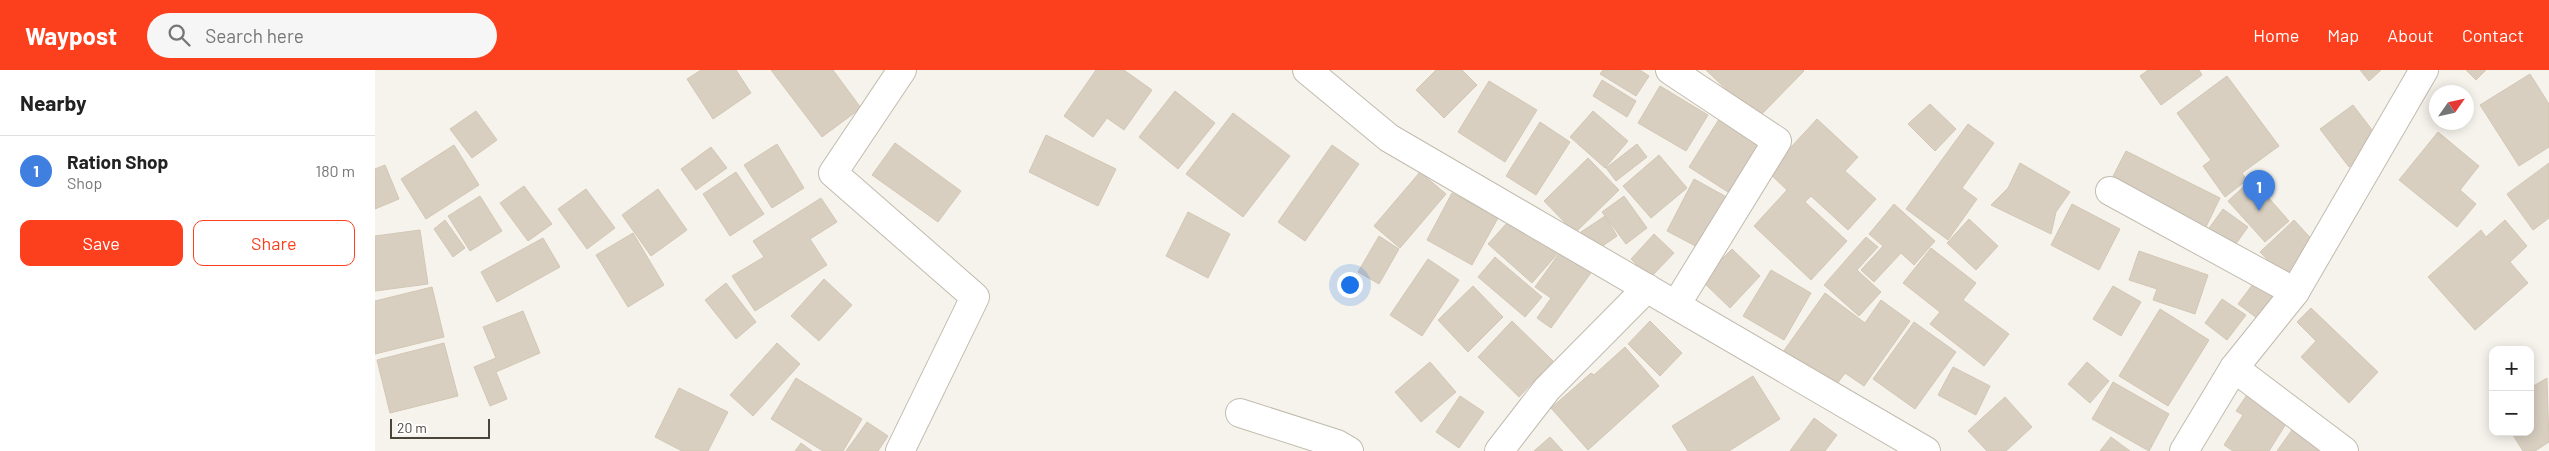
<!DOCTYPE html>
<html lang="en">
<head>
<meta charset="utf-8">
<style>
  :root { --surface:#fff; --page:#f6f6f6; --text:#222; --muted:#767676; --line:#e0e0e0; --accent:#fc3f1d }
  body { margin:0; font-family:Barlow,sans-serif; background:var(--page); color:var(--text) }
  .controls { position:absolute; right:15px; bottom:15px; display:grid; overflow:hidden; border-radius:10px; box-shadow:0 2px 12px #0003 }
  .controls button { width:45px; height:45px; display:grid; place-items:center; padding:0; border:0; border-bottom:1px solid var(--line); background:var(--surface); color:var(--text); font:25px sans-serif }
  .compass { position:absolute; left:2054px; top:15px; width:45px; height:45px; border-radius:50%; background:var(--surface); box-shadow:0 2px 12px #0003; rotate:56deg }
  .scale { position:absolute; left:15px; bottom:12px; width:100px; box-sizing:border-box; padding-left:5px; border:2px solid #4b4439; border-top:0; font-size:14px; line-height:18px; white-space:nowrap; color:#4b4439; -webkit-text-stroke:4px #fff; paint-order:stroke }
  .you { position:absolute; left:974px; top:214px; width:18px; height:18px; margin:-12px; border:4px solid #fff; border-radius:50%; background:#1a73e8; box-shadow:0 0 0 8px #1a73e833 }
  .badge { display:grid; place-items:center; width:32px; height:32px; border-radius:50%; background:var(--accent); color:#fff; font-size:16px; font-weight:700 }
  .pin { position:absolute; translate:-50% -41px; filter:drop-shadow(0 1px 2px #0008) }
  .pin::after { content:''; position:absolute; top:26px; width:18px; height:15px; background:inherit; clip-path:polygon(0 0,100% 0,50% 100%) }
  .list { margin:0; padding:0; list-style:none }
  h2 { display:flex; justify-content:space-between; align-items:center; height:65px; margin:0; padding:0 20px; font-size:21px }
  h2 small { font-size:16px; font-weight:400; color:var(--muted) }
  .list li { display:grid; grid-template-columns:32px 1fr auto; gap:15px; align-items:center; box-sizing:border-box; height:70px; padding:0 20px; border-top:1px solid var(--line) }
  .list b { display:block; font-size:19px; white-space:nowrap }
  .list p { margin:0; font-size:16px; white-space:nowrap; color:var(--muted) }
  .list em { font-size:16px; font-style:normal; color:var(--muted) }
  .actions { display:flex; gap:10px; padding:15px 20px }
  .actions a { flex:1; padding:11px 0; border:1px solid var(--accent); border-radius:10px; text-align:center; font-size:18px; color:var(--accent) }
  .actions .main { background:var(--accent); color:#fff }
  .icon { flex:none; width:28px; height:28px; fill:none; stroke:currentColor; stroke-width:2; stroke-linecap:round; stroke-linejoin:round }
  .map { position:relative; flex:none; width:2174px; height:381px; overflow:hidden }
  header { display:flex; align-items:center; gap:30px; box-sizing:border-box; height:70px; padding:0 25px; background:var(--accent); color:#fff }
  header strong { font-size:24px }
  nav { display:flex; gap:28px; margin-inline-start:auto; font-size:18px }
  .search { width:350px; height:45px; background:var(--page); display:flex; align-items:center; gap:12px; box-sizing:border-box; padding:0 18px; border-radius:28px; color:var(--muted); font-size:19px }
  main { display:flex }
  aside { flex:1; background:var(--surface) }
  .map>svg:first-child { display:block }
</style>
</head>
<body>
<header>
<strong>Waypost</strong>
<div class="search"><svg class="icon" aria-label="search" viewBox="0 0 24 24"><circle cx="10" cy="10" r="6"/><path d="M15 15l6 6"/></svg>Search here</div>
<nav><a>Home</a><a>Map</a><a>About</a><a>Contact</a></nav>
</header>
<main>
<aside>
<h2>Nearby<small></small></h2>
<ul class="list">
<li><span class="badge" style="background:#3f7fe0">1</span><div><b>Ration Shop</b><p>Shop</p></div><em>180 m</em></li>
</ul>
<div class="actions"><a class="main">Save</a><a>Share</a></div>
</aside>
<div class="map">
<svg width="2174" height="381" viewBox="0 0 2174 381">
  <rect width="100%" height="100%" fill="#f6f3ec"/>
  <g fill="#d8cfc1" stroke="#d3c7b4">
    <polygon points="326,0 361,0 376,23 338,49 312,9"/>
    <polygon points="396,0 458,0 486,38 447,67"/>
    <polygon points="721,0 749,0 777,20 749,60 732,48 718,67 689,46"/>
    <polygon points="1061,0 1087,0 1102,15 1069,48 1041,20"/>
    <polygon points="1228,0 1265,0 1274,6 1261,26 1225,4"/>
    <polygon points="1331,0 1428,0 1429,1 1382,49"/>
    <polygon points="1773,0 1824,0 1827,5 1786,35 1765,6"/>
    <polygon points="1985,0 2006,0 1994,11"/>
    <polygon points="2091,0 2111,0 2101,10"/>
    <polygon points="2155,4 2174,34 2174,77 2144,96 2105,35"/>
    <polygon points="1852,6 1904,76 1867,103 1872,110 1850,127 1828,96 1836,90 1802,43"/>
    <polygon points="1227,10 1261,31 1252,47 1218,26"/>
    <polygon points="1114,11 1162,40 1130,92 1083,62"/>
    <polygon points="1285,16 1333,45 1311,81 1263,53"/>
    <polygon points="800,21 840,53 803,99 764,67"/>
    <polygon points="1555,34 1581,59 1560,81 1533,54"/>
    <polygon points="1978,35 2007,73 1974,97 1945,59"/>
    <polygon points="101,41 122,70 97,88 75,59"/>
    <polygon points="1218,41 1253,71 1230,98 1195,67"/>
    <polygon points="858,43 915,86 868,147 811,104"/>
    <polygon points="1346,46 1386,72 1353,122 1314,97"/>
    <polygon points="1442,49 1483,87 1470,101 1501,129 1473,160 1436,126 1430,132 1472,171 1436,210 1379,156 1412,120 1393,102"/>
    <polygon points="1165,52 1195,72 1161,125 1131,106"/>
    <polygon points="1593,54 1619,73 1587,118 1602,129 1573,170 1531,139"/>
    <polygon points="2063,62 2104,96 2085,120 2101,134 2082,157 2024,110"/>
    <polygon points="671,65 741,99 723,136 654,102"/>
    <polygon points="520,73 586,121 563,152 497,105"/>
    <polygon points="402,74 429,118 397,138 369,95"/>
    <polygon points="1262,74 1272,87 1241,111 1231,98"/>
    <polygon points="79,75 104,115 51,149 26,109"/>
    <polygon points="957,75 984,94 930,171 903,152"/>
    <polygon points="336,77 352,98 321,120 306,99"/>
    <polygon points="1751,81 1845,128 1829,161 1734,114"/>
    <polygon points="1284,85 1312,118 1276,148 1248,116"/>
    <polygon points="1213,88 1244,120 1200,163 1169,131"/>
    <polygon points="1645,93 1695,122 1681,142 1676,164 1616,135 1633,118"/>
    <polygon points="2174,93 2174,148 2158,160 2132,124"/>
    <polygon points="10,95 24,129 0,139 0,99"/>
    <polygon points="361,102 389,144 355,166 328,124"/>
    <polygon points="1045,102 1071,124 1025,178 999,156"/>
    <polygon points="1319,109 1357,130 1330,181 1292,161"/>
    <polygon points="1877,109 1914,151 1890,172 1853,131"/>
    <polygon points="149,116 177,154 153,171 125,133"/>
    <polygon points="211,119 240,158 212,179 183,139"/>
    <polygon points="283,119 312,160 276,186 247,145"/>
    <polygon points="1077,123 1123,148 1097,195 1052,170"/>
    <polygon points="105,126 127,161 95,181 73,146"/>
    <polygon points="1249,126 1272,158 1251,174 1227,142"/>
    <polygon points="446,128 462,152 435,169 452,195 380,241 357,206 389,187 378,171"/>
    <polygon points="1519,134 1560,171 1539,195 1526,183 1499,212 1486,200 1508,176 1494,164"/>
    <polygon points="1697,134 1745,159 1724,200 1676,175"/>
    <polygon points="1848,139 1873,157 1857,179 1832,161"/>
    <polygon points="813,142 855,164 833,208 791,186"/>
    <polygon points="1141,143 1184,182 1157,213 1113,174"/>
    <polygon points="1230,146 1242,166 1219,182 1206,162"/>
    <polygon points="1594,149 1623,176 1601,200 1572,173"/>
    <polygon points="70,150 90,178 78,187 59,159"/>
    <polygon points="1919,150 1943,176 1910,208 1885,182"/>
    <polygon points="2130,150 2152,176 2135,192 2153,213 2100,260 2053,207 2106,160 2111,167"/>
    <polygon points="45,160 53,214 0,221 0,166"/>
    <polygon points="258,163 289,215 253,237 221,185"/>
    <polygon points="1279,164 1299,183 1275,208 1256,189"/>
    <polygon points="1004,166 1024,179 1004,214 983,202"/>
    <polygon points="1491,167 1503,177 1482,200 1506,222 1484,246 1449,215"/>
    <polygon points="168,168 185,197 122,232 106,202"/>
    <polygon points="1188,178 1218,200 1176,258 1162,248 1176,228 1160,217"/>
    <polygon points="1556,178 1601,213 1588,230 1634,264 1609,296 1555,254 1565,242 1528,213"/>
    <polygon points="1357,179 1385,206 1355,238 1326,210"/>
    <polygon points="1764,181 1833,205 1820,244 1778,230 1782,219 1754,210"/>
    <polygon points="1120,187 1167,227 1150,247 1103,207"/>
    <polygon points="1053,189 1084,210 1047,266 1015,245"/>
    <polygon points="1396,200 1436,223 1409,270 1368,246"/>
    <polygon points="449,209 477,235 444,271 416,246"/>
    <polygon points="1881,210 1904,227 1886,251 1863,234"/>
    <polygon points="351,213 381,252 361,269 330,230"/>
    <polygon points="1098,216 1128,247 1093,282 1063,250"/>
    <polygon points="1738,216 1766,232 1746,266 1718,249"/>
    <polygon points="57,217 69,267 0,284 0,231"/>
    <polygon points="1450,223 1490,253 1506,230 1535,251 1489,316 1470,303 1459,318 1408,282"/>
    <polygon points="1847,229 1871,245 1852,270 1830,253"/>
    <polygon points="1936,238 2003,302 1974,333 1926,287 1941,271 1922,252"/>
    <polygon points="1785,239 1834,270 1793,336 1744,306"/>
    <polygon points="148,241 165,283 121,302 132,329 115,336 99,297 121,288 108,257"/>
    <polygon points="1137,251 1178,291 1144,327 1103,287"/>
    <polygon points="1275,251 1307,283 1285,306 1253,274"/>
    <polygon points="1539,252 1581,282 1540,339 1498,309"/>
    <polygon points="69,273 83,326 15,343 2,290"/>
    <polygon points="402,273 425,294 378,346 355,325"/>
    <polygon points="1250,277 1284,316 1213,380 1176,338 1216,303 1219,305"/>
    <polygon points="1055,292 1081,322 1046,352 1020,322"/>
    <polygon points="1712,292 1734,311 1715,333 1693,314"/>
    <polygon points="1578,297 1615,316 1601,345 1563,325"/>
    <polygon points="1378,306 1405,349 1354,381 1313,381 1297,356"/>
    <polygon points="421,308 487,349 468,381 448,381 396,349"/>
    <polygon points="2172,308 2174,372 2160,381 2148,381 2136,362 2155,362 2155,318"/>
    <polygon points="1738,312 1794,344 1774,381 1717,349"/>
    <polygon points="304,318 353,342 333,381 307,381 280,367"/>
    <polygon points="1876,319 1916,346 1894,381 1858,381 1849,375 1868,345 1861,341"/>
    <polygon points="1085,326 1109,342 1084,378 1061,362"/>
    <polygon points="1630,327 1657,357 1631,381 1612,381 1593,361"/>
    <polygon points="1439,348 1462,365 1450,381 1415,381"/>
    <polygon points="492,352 513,366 503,381 471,381"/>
    <polygon points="1922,353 1949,372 1943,381 1902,381"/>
    <polygon points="1175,367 1188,381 1159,381"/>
    <polygon points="1736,367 1755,381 1725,381"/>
    <polygon points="426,373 437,381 420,381"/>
  </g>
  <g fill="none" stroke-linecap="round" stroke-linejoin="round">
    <defs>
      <g id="minor">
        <polyline points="932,0 1014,68 1551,381"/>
        <polyline points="1295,0 1402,71 1301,235"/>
        <polyline points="1735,121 1920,222"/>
        <polyline points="1859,298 1969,381"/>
        <polyline points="865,343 962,374 974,381"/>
        <polyline points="525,381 600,227 458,103 527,0"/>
        <polyline points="1124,381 1172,319 1272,218"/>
      </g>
      <polyline id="tertiary" points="1809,381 1859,298 1920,222 2049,0"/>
    </defs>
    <use href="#minor" stroke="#c2bbae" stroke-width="30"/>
    <use href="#tertiary" stroke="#c2bbae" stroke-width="30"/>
    <use href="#minor" stroke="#fff" stroke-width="28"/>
    <use href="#tertiary" stroke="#fff" stroke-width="28"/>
  </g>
</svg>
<div class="controls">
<button>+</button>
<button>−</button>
</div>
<svg class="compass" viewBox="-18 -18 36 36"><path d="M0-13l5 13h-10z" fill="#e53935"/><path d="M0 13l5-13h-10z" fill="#767676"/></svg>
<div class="scale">20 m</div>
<div class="you"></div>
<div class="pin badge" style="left:1884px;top:141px;background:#3f7fe0">1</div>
</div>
</main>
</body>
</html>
